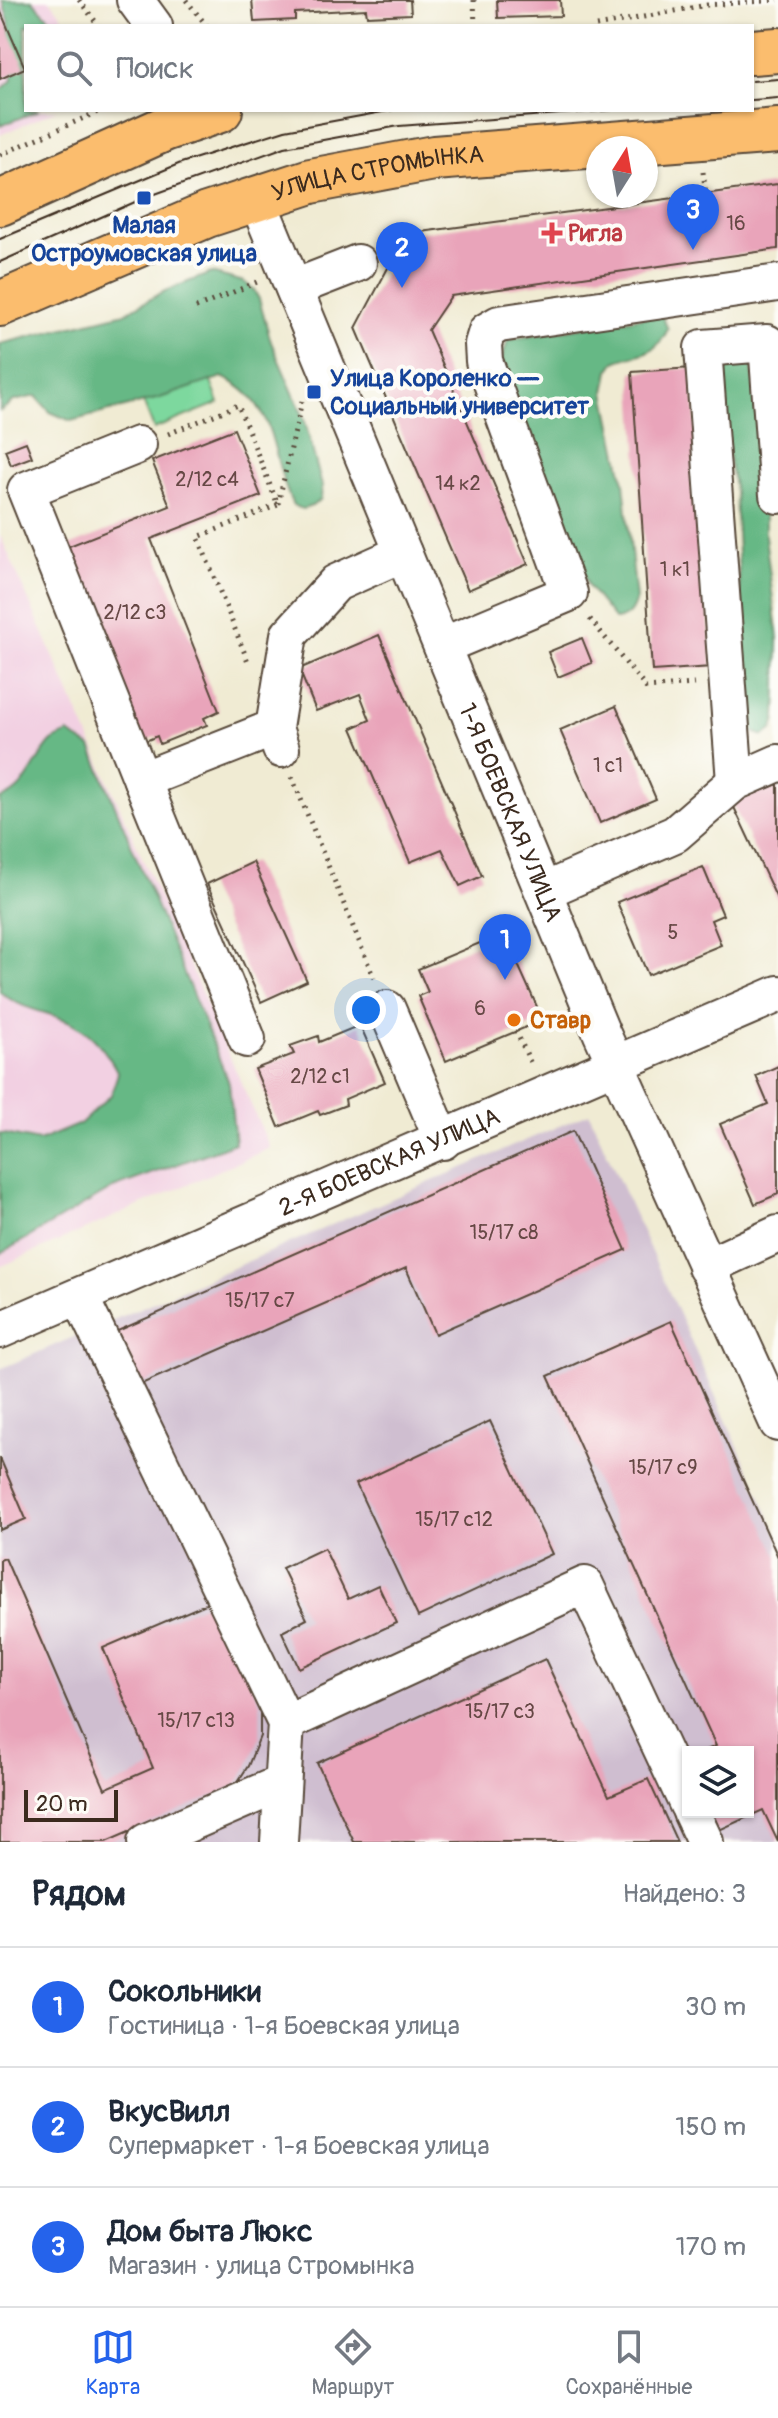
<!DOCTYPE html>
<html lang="ru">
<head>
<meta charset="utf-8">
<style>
  :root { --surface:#fff; --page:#f2f2f3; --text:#1f2937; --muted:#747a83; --line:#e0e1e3; --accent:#2563eb }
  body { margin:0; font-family:Pangolin,sans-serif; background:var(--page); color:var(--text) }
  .controls { position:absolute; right:24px; bottom:24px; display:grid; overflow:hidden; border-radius:0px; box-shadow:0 2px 6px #0004 }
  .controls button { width:72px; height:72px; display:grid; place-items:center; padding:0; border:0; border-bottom:2px solid var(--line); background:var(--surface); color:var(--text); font:40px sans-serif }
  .compass { position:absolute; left:586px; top:136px; width:72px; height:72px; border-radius:50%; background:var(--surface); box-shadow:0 2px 6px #0004; rotate:11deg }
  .scale { position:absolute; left:24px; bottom:20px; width:94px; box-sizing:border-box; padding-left:8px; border:4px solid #3b2a1e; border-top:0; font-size:22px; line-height:28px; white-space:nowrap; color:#3b2a1e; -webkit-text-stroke:6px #fdfcf7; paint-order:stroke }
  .you { position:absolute; left:366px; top:1010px; width:28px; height:28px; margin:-20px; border:6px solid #fff; border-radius:50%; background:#1a73e8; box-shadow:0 0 0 12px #1a73e833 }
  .badge { display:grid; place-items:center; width:52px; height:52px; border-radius:50%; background:var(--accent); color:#fff; font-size:26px; font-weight:700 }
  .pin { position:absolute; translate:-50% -66px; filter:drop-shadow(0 2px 4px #0008) }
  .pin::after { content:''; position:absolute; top:42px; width:28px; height:24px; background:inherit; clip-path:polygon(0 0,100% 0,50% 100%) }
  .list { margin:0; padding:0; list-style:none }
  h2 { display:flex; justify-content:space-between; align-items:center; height:104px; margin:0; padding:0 32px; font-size:34px }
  h2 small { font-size:26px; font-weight:400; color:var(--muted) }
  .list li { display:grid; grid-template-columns:52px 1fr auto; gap:24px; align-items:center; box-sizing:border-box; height:120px; padding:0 32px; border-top:2px solid var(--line) }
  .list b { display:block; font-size:30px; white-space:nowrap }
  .list p { margin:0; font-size:26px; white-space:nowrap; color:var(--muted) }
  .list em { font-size:26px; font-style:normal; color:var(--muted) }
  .icon { flex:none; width:44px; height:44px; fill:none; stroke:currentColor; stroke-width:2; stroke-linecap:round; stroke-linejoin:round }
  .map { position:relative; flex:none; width:778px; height:1842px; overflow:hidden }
  .search { position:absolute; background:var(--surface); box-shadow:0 2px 6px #0004; left:24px; right:24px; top:24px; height:88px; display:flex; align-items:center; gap:20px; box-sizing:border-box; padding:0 28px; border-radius:0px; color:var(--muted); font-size:30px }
  .sheet { height:464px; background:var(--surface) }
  nav { display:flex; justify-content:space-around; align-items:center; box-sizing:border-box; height:112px; border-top:2px solid var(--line); background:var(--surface); font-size:22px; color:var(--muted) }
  nav a { display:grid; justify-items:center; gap:4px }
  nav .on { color:var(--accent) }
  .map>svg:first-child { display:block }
</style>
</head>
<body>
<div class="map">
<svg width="778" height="1842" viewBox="0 0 778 1842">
  <rect width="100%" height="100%" fill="#fdfcf7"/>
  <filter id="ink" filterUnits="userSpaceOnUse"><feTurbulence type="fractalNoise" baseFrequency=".0125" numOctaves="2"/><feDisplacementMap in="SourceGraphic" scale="16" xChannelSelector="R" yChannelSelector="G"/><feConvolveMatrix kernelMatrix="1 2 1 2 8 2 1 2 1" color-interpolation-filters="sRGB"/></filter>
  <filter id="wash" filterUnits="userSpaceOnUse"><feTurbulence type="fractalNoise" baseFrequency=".006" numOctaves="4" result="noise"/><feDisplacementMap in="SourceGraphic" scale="32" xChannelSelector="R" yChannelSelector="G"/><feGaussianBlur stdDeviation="1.8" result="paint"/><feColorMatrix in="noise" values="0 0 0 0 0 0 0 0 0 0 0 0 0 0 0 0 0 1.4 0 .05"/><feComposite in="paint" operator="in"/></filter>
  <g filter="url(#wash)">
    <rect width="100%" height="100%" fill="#f0ebd3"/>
    <g fill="#f2d0e2">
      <polygon points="0,0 50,0 70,26 26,26 26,110 57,110 0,135"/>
      <polygon points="0,535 270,1148 0,1267"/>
    </g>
    <path fill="#cfbed0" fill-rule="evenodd" d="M589,1113L778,1536V1842H0V1369ZM688,1752H748V1812H688Z"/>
    <polygon fill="#7dd89e" stroke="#5c815e" stroke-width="2" points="199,350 219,403 154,429 133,376"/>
    <g fill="#66b885" stroke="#507152" stroke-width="2">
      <polygon points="2,0 32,0 57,26 26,26 26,110 39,110 0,126 0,91 12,80 9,21"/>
      <path d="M211,273L244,282L253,289L259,299L271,342L304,418L322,486L321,499L312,506L302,509L293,505C269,458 280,402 222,377L160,398L71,421L50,412L36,396L14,401L0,411V344L125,313L165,291Z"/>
      <path d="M661,314L668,329C654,358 641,351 615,362L609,371L605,392L624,483L636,599C632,612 628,618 615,620L588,586L570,535L550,508L501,362L508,340Z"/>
      <polygon points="744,356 752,364 765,492 765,536 778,640 776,718 773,729 764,736 755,733 746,713 737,647 741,615 735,492 729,460 717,363"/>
      <path d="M68,733L91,747L229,1083L235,1143L113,1188L0,1254V1133L39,1141L80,1124L111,1095L118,1073C108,1054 95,1036 76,1025C50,1010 28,1014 0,992V799C27,792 34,760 51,742C55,738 63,736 68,733Z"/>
    </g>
    <g id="blocks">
      <g fill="#e9a4ba">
        <polygon points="252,0 410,0 411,14 367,16 366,9 295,13 295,20 254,22"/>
        <polygon points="497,0 560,0 561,16 498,18"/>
        <polygon points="0,10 25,68 0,79"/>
        <polygon points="778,184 778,249 451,296 428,330 528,564 468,590 356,328 406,234"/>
        <polygon points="692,368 712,667 652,671 632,372"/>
        <polygon points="234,429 261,496 151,539 219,711 204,718 207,725 160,744 157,736 141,743 64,548 170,506 152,461"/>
        <polygon points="26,442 32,457 11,465 5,450"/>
        <polygon points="379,635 482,876 460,886 442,849 410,862 352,728 370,720 360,694 316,711 299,669"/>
        <polygon points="582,638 592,663 558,677 548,652"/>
        <polygon points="616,706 656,799 600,823 560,730"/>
        <polygon points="778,784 778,901 732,803"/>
        <polygon points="253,862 307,981 261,1002 207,884"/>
        <polygon points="703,867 723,915 711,920 721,945 648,975 617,902"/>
        <polygon points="494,937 506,965 516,960 543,1020 446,1061 418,996 428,992 418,969"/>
        <polygon points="360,1025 385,1082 345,1099 346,1105 320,1115 318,1111 279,1127 255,1069 294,1054 290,1046 318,1036 319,1042"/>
        <polygon points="778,1066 778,1194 755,1204 720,1124 768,1104 756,1076"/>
        <polygon points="573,1131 626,1250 435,1334 406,1268 137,1386 113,1333"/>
        <polygon points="671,1321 778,1557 778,1842 763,1810 717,1831 708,1812 748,1812 748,1752 702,1752 716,1746 548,1376"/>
        <polygon points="490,1421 552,1554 418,1617 356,1484"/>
        <polygon points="0,1458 26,1519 0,1530"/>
        <polygon points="324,1548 348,1599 378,1585 396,1623 299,1668 282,1632 307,1619 282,1568"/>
        <polygon points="5,1558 105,1789 153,1768 103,1648 215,1600 260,1704 260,1736 248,1766 235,1786 106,1842 0,1842 0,1560"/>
        <polygon points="545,1659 609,1796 648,1779 677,1842 354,1842 317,1763"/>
      </g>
    </g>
  </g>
  <g filter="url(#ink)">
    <use href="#blocks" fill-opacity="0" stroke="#564739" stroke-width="2"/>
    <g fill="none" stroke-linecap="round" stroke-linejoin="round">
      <defs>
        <g id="minor">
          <polyline points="135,0 154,26"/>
          <path id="s1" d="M256,197L602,1034L778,1423"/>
          <polyline points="294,288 358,263"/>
          <polyline points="138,445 26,490 142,780 274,728"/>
          <polyline points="442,646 569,593 484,361 483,344 487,331 499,324 778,283"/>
          <polyline points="281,749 274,728 289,635 336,583 403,553"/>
          <polyline points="142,780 247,1039"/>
          <polyline points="735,782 703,348 767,343 778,495"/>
          <polyline points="544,891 675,834 735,782 778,763"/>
          <polyline points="387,1009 443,1141"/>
          <polyline points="706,1267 778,1234"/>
          <polyline points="80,1297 286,1723 279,1842"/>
          <path id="s2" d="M0,1330L778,994"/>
          <polyline points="286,1723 585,1585 688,1805"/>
          <polyline points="691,1812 705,1842"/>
          <polyline points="146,1842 282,1783"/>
        </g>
        <g id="major">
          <polyline points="752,52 778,50"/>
          <polyline points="0,203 164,129 220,110"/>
          <path id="s3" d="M0,304L207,215L311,181L434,158L778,131"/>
        </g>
      </defs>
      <use href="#minor" stroke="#564739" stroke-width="40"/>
      <use href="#major" stroke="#564739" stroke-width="48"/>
      <g stroke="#564739" stroke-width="5" stroke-dasharray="2 6" stroke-linecap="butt">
        <polyline points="79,0 99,26"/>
        <polyline points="186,0 207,26"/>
        <polyline points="474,0 475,26"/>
        <polyline points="596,26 707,5 778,0"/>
        <polyline points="0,155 102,110"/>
        <polyline points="703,172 706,194"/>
        <polyline points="196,308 257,282"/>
        <polyline points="168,434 238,405 278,505 198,537 249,664"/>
        <polyline points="278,504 302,401"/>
        <polyline points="590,619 646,688 694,684"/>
        <polyline points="292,777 374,978"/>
        <polyline points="516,1031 531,1064"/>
      </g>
      <use href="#minor" stroke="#fff" stroke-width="36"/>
      <use href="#major" stroke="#fbbd6e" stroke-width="44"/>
      <g stroke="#3b2a1e" stroke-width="2">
        <polyline points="752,81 778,79"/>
        <polyline points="752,100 778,98"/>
        <polyline points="0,239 181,163 285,130 393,110"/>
        <polyline points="0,262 144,198 285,147 399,126 613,110"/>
      </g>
    </g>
  </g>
  <g fill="#1a4fb4" stroke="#fdfcf7" stroke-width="3">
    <rect x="136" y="190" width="16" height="16" rx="4"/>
    <rect x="306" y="384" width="16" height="16" rx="4"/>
  </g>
  <path fill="#e0444e" stroke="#fdfcf7" stroke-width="3" d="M548 221h8v8h8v8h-8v8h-8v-8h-8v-8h8z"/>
  <circle fill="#e8710a" stroke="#fdfcf7" stroke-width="3" cx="514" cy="1020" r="8"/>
  <g text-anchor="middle" stroke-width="8" stroke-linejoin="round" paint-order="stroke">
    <g font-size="20" fill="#664845">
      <text x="736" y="230">16</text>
      <text x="207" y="486">2/12 с4</text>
      <text x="458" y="490">14 к2</text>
      <text x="675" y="576">1 к1</text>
      <text x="135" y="619">2/12 с3</text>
      <text x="608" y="772">1 с1</text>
      <text x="673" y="939">5</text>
      <text x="480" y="1015">6</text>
      <text x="320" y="1083">2/12 с1</text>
      <text x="504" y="1239">15/17 с8</text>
      <text x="260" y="1307">15/17 с7</text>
      <text x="663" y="1474">15/17 с9</text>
      <text x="454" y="1526">15/17 с12</text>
      <text x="500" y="1718">15/17 с3</text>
      <text x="196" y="1727">15/17 с13</text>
    </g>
    <g font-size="24" fill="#3b2a1e" stroke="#fdfcf7">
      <text dy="8" stroke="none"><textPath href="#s3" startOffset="402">УЛИЦА СТРОМЫНКА</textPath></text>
      <text dy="8" stroke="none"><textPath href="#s1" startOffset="666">1-Я БОЕВСКАЯ УЛИЦА</textPath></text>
      <text dy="8" stroke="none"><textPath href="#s2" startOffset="424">2-Я БОЕВСКАЯ УЛИЦА</textPath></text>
    </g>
    <g font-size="24" font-weight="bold" fill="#164399" stroke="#fdfcf7">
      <text x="144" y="233">Малая<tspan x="144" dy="28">Остроумовская улица</tspan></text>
      <text x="330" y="386" text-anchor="start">Улица Короленко —<tspan x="330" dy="28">Социальный университет</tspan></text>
    </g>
    <g font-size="24" font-weight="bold" fill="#be3a42" stroke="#fdfcf7" text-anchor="start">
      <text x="568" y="241">Ригла</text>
    </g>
    <g font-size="24" font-weight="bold" fill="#c56008" stroke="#fdfcf7" text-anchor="start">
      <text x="530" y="1028">Ставр</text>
    </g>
  </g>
</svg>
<div class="controls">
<button><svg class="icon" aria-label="layers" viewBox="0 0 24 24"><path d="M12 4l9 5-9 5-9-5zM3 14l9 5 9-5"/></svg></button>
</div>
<svg class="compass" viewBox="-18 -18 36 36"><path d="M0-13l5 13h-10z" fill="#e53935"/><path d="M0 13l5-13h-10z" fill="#747a83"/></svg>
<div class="scale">20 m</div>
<div class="you"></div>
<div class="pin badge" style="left:505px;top:980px">1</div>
<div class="pin badge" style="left:402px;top:288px">2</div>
<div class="pin badge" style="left:693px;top:250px">3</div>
<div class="search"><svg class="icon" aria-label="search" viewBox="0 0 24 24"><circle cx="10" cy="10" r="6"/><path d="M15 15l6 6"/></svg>Поиск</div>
</div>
<section class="sheet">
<h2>Рядом<small>Найдено: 3</small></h2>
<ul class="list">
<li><span class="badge">1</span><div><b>Сокольники</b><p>Гостиница · 1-я Боевская улица</p></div><em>30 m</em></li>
<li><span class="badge">2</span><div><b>ВкусВилл</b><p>Супермаркет · 1-я Боевская улица</p></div><em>150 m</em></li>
<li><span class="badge">3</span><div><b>Дом быта Люкс</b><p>Магазин · улица Стромынка</p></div><em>170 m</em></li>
</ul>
</section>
<nav>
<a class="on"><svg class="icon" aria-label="map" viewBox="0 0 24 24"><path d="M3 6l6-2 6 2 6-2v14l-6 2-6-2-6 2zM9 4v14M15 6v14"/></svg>Карта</a>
<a><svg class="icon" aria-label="directions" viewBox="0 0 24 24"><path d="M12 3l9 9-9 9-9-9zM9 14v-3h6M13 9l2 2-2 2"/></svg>Маршрут</a>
<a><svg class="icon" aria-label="saved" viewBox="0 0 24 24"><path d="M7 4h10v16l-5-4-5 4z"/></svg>Сохранённые</a>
</nav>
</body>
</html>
